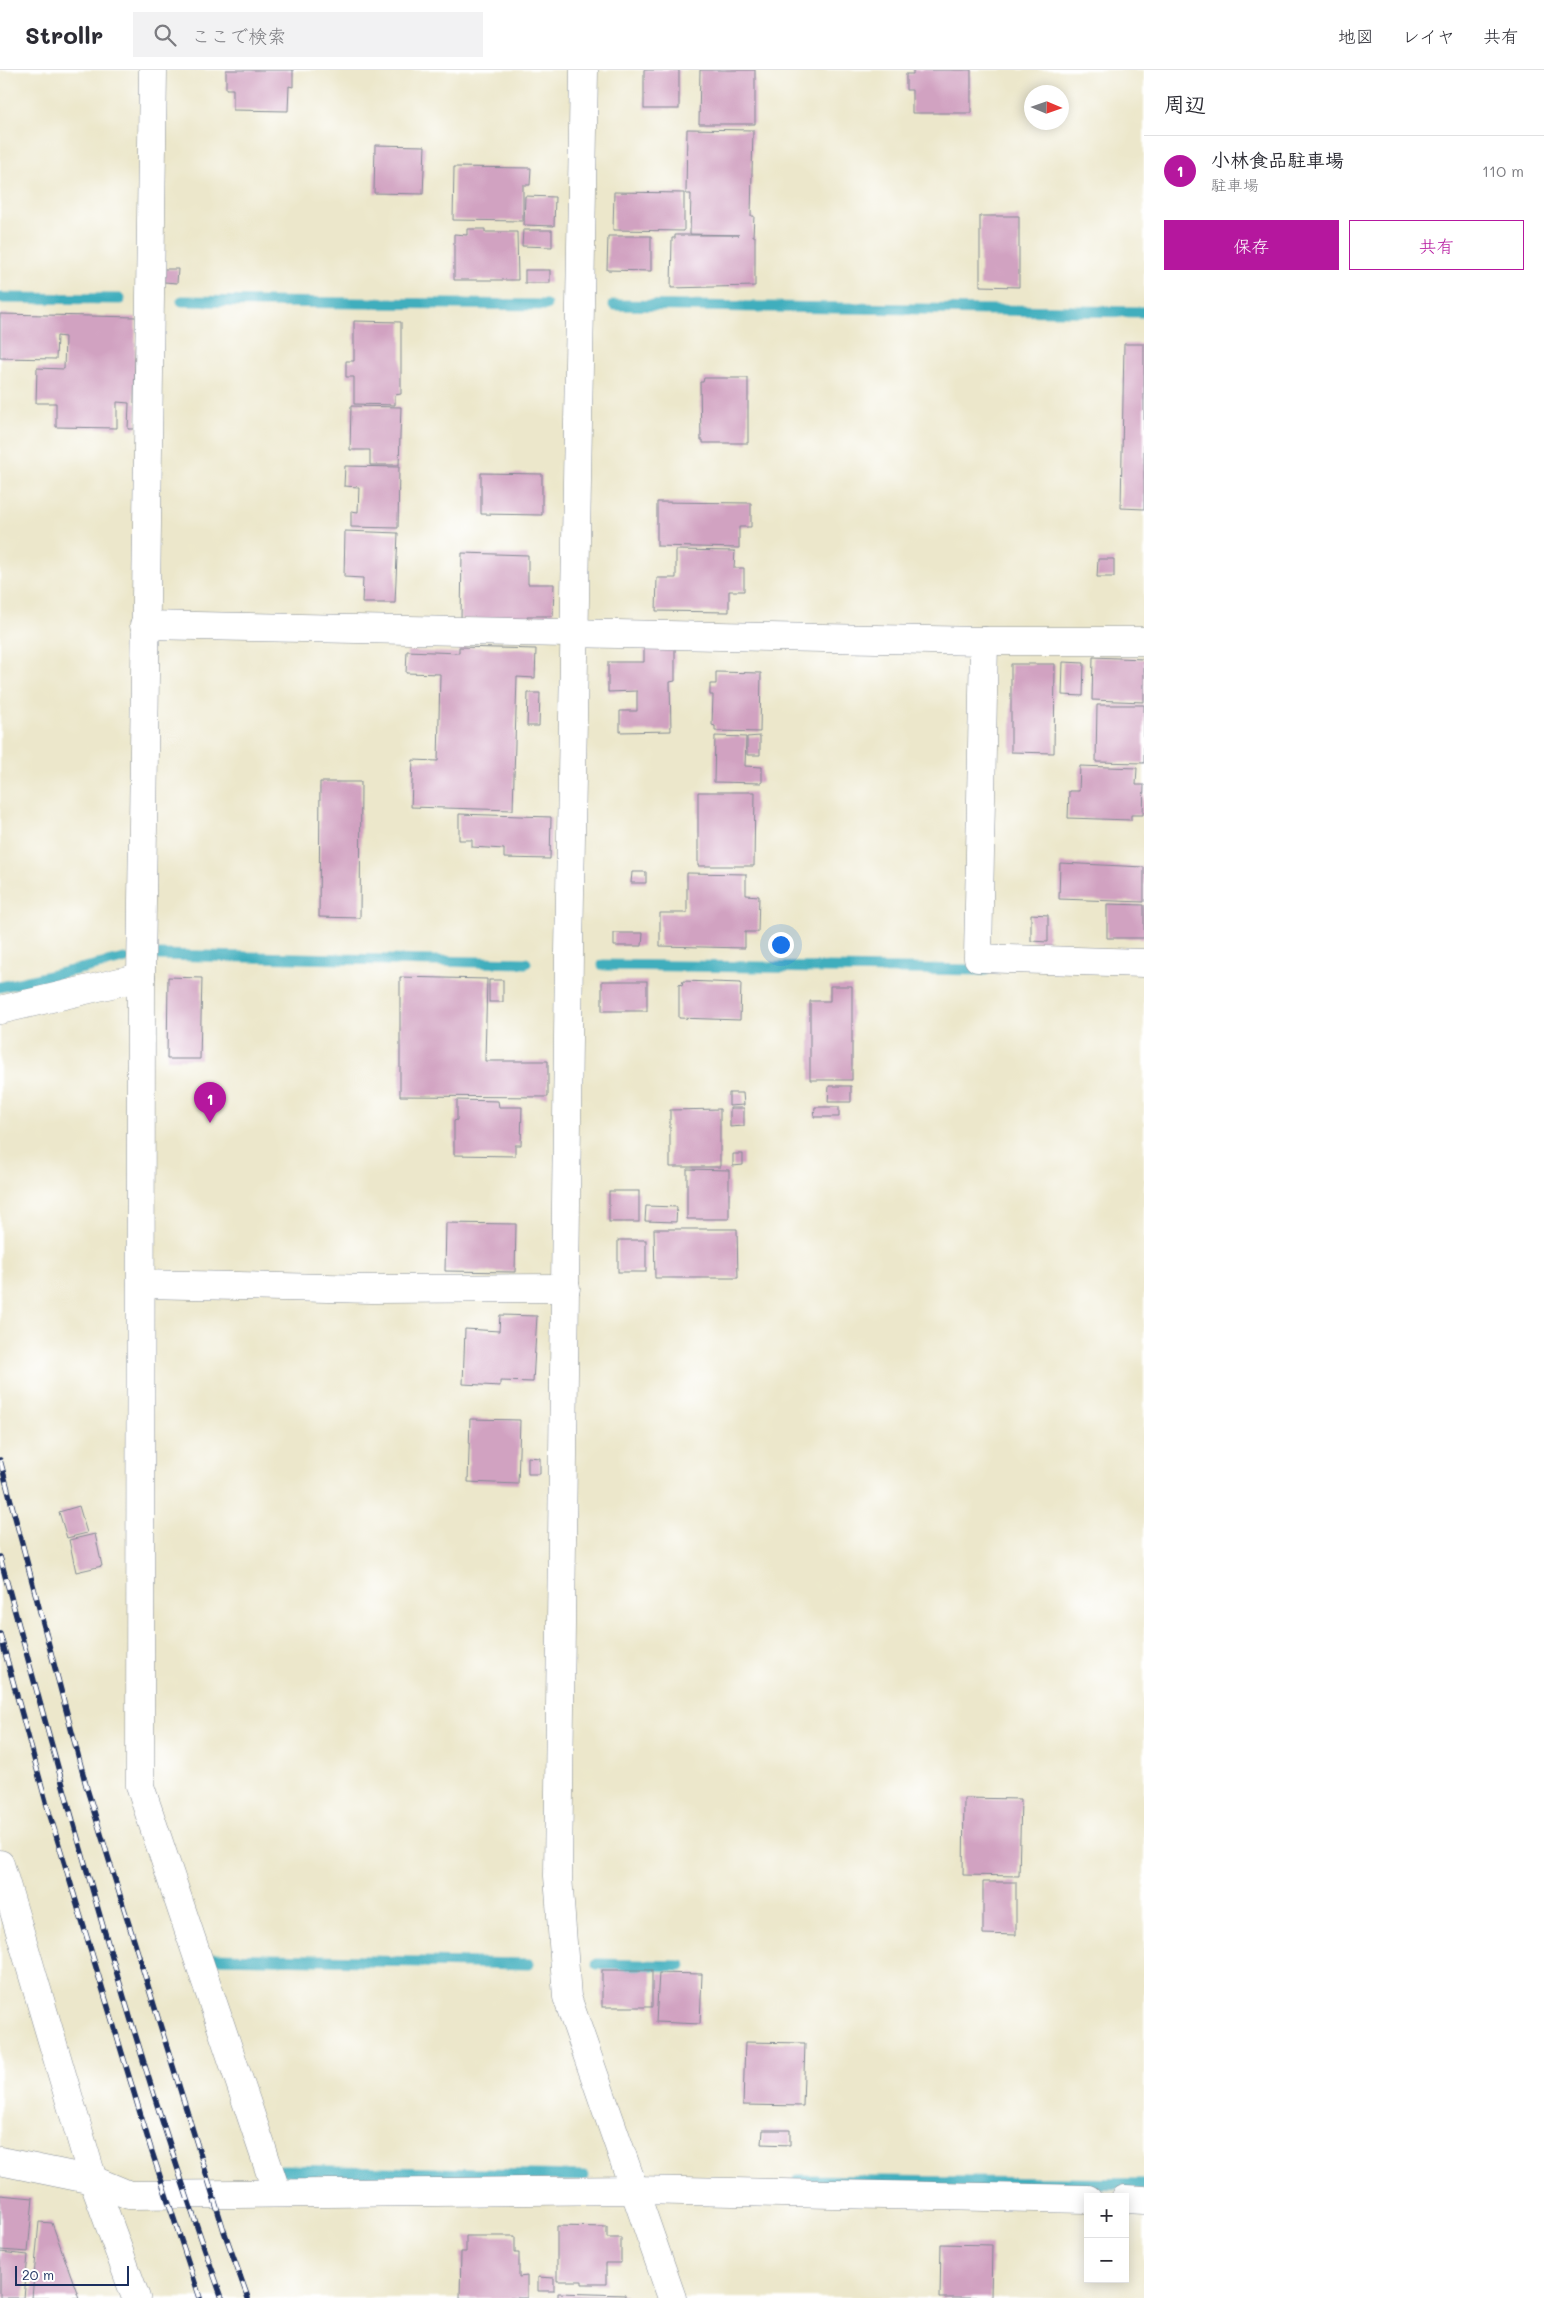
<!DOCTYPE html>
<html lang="ja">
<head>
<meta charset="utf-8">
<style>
  :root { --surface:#fff; --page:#f2f2f3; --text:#2b2b33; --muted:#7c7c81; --line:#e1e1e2; --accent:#b5179e }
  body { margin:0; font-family:Mali,"Klee One",sans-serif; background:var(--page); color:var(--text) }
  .controls { position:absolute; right:15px; bottom:15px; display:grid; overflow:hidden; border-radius:0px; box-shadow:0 2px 12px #0003 }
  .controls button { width:45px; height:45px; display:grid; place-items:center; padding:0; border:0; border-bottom:1px solid var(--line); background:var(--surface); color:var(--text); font:25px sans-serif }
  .compass { position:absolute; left:1024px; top:15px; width:45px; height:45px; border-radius:50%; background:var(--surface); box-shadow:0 2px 12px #0003; rotate:92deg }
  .scale { position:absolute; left:15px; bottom:12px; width:114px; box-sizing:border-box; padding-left:5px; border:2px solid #1b2f5e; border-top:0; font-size:14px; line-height:18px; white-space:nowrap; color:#1b2f5e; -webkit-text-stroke:4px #fff; paint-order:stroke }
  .you { position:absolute; left:780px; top:874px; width:18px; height:18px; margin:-12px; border:4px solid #fff; border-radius:50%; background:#1a73e8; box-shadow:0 0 0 8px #1a73e833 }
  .badge { display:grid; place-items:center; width:32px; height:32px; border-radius:50%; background:var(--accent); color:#fff; font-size:16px; font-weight:700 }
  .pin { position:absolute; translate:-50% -41px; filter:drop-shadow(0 1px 2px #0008) }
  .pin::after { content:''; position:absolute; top:26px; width:18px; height:15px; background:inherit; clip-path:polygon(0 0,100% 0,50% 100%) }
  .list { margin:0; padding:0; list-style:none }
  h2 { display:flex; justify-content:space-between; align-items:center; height:65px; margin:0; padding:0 20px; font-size:21px }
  h2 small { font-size:16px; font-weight:400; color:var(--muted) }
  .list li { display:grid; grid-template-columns:32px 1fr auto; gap:15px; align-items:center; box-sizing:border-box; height:70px; padding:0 20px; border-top:1px solid var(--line) }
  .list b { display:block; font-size:19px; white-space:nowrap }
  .list p { margin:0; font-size:16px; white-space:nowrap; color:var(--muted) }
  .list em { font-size:16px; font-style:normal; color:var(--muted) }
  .actions { display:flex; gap:10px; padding:15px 20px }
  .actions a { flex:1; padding:11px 0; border:1px solid var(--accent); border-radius:0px; text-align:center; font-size:18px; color:var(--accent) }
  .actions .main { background:var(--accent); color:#fff }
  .icon { flex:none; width:28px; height:28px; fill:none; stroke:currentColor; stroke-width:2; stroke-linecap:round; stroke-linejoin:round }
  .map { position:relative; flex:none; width:1144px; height:2228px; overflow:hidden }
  header { display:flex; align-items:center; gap:30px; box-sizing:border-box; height:70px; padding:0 25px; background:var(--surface); border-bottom:1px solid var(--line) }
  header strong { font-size:24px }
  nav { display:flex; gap:28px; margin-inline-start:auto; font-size:18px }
  .search { width:350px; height:45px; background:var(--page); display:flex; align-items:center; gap:12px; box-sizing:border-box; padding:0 18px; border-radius:0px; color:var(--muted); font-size:19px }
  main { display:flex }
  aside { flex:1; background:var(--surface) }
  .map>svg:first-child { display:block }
</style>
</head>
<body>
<header>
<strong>Strollr</strong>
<div class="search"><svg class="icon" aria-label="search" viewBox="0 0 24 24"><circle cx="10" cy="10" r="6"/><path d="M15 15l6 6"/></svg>ここで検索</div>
<nav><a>地図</a><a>レイヤ</a><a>共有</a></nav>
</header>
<main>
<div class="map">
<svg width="1144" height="2228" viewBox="0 0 1144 2228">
  <rect width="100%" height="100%" fill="#fff"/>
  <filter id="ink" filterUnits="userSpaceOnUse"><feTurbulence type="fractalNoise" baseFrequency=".02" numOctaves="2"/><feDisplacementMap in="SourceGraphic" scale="10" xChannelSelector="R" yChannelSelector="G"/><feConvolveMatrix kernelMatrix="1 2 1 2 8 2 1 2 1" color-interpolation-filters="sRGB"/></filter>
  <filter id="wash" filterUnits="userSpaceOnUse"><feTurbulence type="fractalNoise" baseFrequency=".0096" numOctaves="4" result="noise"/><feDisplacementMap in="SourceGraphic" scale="20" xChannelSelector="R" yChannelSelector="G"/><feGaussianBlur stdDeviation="1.12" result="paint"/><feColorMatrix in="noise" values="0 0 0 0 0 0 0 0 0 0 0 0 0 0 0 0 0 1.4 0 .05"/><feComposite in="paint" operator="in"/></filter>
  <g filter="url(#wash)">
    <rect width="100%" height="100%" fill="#ece7cb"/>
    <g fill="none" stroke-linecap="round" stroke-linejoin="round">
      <g stroke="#40aebd" stroke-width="11">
        <polyline points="0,228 120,229"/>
        <polyline points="182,231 546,235"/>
        <polyline points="614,235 1144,242"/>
        <polyline points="158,885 526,893"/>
        <polyline points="603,895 985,900"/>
        <polyline points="0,917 124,889"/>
        <polyline points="214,1888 529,1894"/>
        <polyline points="597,1894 681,1896"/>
        <polyline points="282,2100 584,2106"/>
        <polyline points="798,2110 1144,2114"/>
      </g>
    </g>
    <g id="blocks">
      <g fill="#d1a2c1">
        <polygon points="226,0 293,0 293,17 289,16 288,41 233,40 233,19 226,19"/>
        <rect x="644" y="0" width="35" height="39"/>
        <polygon points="700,0 755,0 755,54 699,54"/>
        <polygon points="913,0 971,0 971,43 912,43 912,20 906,20 906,4 913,4"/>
        <polygon points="687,59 753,60 751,146 754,146 753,166 755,166 755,216 671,218 672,168 675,168 675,165 739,165 690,164 691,124 686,124"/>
        <polygon points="375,75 425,76 423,124 374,123"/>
        <polygon points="454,97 531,98 530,115 523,115 523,151 453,150"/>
        <polygon points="614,122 684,123 684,161 613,160"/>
        <polygon points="525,126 555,127 554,156 524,155"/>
        <polygon points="980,146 1019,146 1019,217 980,216"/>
        <polygon points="467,159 485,159 485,162 517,162 518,210 454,210 454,164 467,165"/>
        <polygon points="523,160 552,160 552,177 522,176"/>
        <polygon points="608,166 651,166 651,201 607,200"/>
        <polygon points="164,199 178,199 177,213 164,212"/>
        <rect x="525" y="200" width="25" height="13"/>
        <polygon points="0,244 136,247 134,333 137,334 136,359 128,359 129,333 117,332 117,358 56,357 56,333 36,333 37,298 64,299 65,267 57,266 56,289 0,288"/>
        <polygon points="354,251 401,252 401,324 395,325 395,335 354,334 354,307 346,307 346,291 354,291"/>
        <polygon points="1124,274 1144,274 1144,439 1121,438"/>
        <polygon points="704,308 748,308 748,373 703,373 703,370 701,370 700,312 703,312"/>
        <polygon points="351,336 401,337 399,395 370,395 370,380 350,380"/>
        <polygon points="345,396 399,397 398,458 351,457 351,441 358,442 359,417 344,416"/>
        <polygon points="481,403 542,404 542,445 481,444"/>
        <polygon points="657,432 751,433 751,457 739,457 739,478 657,476"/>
        <polygon points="345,461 398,463 395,533 362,533 363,508 344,507"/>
        <polygon points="676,480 735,481 734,498 744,498 744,521 729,521 729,542 656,541 657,508 676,508"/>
        <polygon points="462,483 528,485 528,514 554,514 553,546 527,546 527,551 461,549"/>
        <polygon points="1098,489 1114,489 1114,507 1097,507"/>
        <polygon points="459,577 536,579 535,608 517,607 513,740 411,737 413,690 438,691 440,604 406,603 407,581 459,583"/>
        <polygon points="644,577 675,577 675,611 670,612 671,661 620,662 620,641 637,641 637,621 608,622 608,592 644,592"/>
        <polygon points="1093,587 1144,589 1144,632 1092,630"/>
        <polygon points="1063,592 1084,593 1083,626 1062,625"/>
        <polygon points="1011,594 1055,594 1054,683 1011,682"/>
        <polygon points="716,602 761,603 760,662 715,661 715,656 712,655 713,625 710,625 710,614 716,614"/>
        <polygon points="528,623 540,623 539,656 527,656"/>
        <polygon points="1097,635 1144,635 1144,693 1096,692"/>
        <polygon points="715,666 746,667 745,696 762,697 762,713 714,712"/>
        <polygon points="760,666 760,685 747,685 747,667"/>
        <polygon points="1080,696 1137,698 1136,715 1144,715 1143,745 1131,745 1131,750 1068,748 1069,721 1079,721"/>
        <polygon points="320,712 361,712 360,848 319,847"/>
        <polygon points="698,722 755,722 754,796 698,796"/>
        <polygon points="459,744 551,747 550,789 504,788 504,779 472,777 472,770 459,770"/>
        <polygon points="1060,793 1144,797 1144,832 1059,829"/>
        <polygon points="632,802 646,802 646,813 631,813"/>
        <polygon points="687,803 746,804 746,825 759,826 758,862 745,862 745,878 660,876 660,843 687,843"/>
        <polygon points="1107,834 1144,835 1144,868 1107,868"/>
        <polygon points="1031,844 1048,845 1048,872 1031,871"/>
        <polygon points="614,863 643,863 642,876 614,876"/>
        <polygon points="168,907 202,908 200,989 167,989"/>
        <polygon points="400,907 487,909 485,991 548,991 548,1027 400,1026"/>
        <rect x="489" y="910" width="14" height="22"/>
        <rect x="602" y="911" width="45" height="30"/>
        <polygon points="683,911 741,913 740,950 679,948 679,914 682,915"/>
        <polygon points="830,916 852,916 852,1010 810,1010 810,931 830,931"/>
        <polygon points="829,1016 851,1016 851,1032 828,1032"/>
        <polygon points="729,1023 743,1023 744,1035 729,1036"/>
        <polygon points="457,1030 498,1031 499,1037 522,1037 521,1075 515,1075 515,1086 454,1085 454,1051 457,1050"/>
        <polygon points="815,1037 839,1037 839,1047 814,1047"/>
        <polygon points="730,1038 744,1038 744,1056 730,1057"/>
        <polygon points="720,1039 720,1097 670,1097 670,1040"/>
        <polygon points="733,1084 743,1084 743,1095 733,1096"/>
        <polygon points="687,1099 729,1100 729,1149 687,1149"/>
        <rect x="609" y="1121" width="30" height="31"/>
        <polygon points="646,1136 677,1137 676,1152 645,1151"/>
        <polygon points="446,1153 516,1154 515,1202 445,1201"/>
        <polygon points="654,1159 737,1159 738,1208 655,1208"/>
        <rect x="618" y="1170" width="28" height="32"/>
        <polygon points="500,1245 537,1246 533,1312 500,1311 500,1316 463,1314 465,1259 499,1261"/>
        <polygon points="470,1349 520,1350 518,1414 468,1412"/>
        <polygon points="528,1387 540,1388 540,1404 528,1404"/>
        <polygon points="79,1436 87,1463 67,1468 59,1442"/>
        <polygon points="95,1464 102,1496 76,1502 69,1470"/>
        <polygon points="964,1728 1021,1729 1019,1806 963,1805"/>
        <polygon points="983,1812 1016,1812 1016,1865 983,1864"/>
        <rect x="602" y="1900" width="50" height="37"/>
        <polygon points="659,1903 702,1904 700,1954 656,1952"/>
        <polygon points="745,1972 805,1973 803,2036 743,2035"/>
        <polygon points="763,2060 790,2060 790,2075 762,2074"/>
        <polygon points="0,2125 33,2128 28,2182 0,2180"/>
        <polygon points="39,2152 52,2153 79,2228 32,2228"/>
        <polygon points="557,2156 607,2157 607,2168 621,2168 621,2193 606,2193 606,2214 582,2214 582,2211 557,2211"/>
        <polygon points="466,2166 515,2166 515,2183 519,2183 519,2207 527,2206 527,2228 460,2228 461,2182 466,2182"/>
        <polygon points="941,2174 992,2175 991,2228 940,2228"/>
        <polygon points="0,2182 28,2185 24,2228 0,2228"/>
        <polygon points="538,2207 554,2208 554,2221 538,2221"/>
        <polygon points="558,2223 625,2225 625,2228 558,2228"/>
      </g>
    </g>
  </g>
  <g filter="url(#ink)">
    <use href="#blocks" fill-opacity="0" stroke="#848b94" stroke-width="1"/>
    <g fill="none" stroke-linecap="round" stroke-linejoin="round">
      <defs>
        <g id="minor">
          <polyline points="153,0 141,907 140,1716 277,2123"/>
          <polyline points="584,0 569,883 558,1806 567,1927 672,2228"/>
          <polyline points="144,555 984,571 1144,571"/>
          <polyline points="984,571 978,888 1144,893"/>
          <polyline points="0,940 141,907"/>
          <polyline points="141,1214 372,1219 566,1218"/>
          <polyline points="0,1794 93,2110 136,2228"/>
          <polyline points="0,2091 93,2110 129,2125 635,2120 1088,2129"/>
          <polyline points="1125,2129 1144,2130"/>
        </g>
      </defs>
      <use href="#minor" stroke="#848b94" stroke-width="29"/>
      <use href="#minor" stroke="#fff" stroke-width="28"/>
      <defs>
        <g id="rail">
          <polyline points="0,1390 87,1719 224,2161 248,2228"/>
          <path d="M0,1487C68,1735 135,1985 222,2228"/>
          <polyline points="0,1564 46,1732 151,2079 200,2228"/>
        </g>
      </defs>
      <use href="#rail" stroke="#1b2f5e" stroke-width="5.5"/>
      <use href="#rail" stroke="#fff" stroke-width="4" stroke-dasharray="11" stroke-linecap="butt"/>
    </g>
  </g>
</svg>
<div class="controls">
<button>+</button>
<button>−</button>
</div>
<svg class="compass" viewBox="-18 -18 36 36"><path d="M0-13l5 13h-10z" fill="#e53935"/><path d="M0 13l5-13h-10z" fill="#7c7c81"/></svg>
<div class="scale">20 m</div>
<div class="you"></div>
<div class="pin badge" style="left:210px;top:1053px">1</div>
</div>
<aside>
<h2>周辺<small></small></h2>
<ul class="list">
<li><span class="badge">1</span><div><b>小林食品駐車場</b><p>駐車場</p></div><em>110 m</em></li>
</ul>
<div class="actions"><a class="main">保存</a><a>共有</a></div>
</aside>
</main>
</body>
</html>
